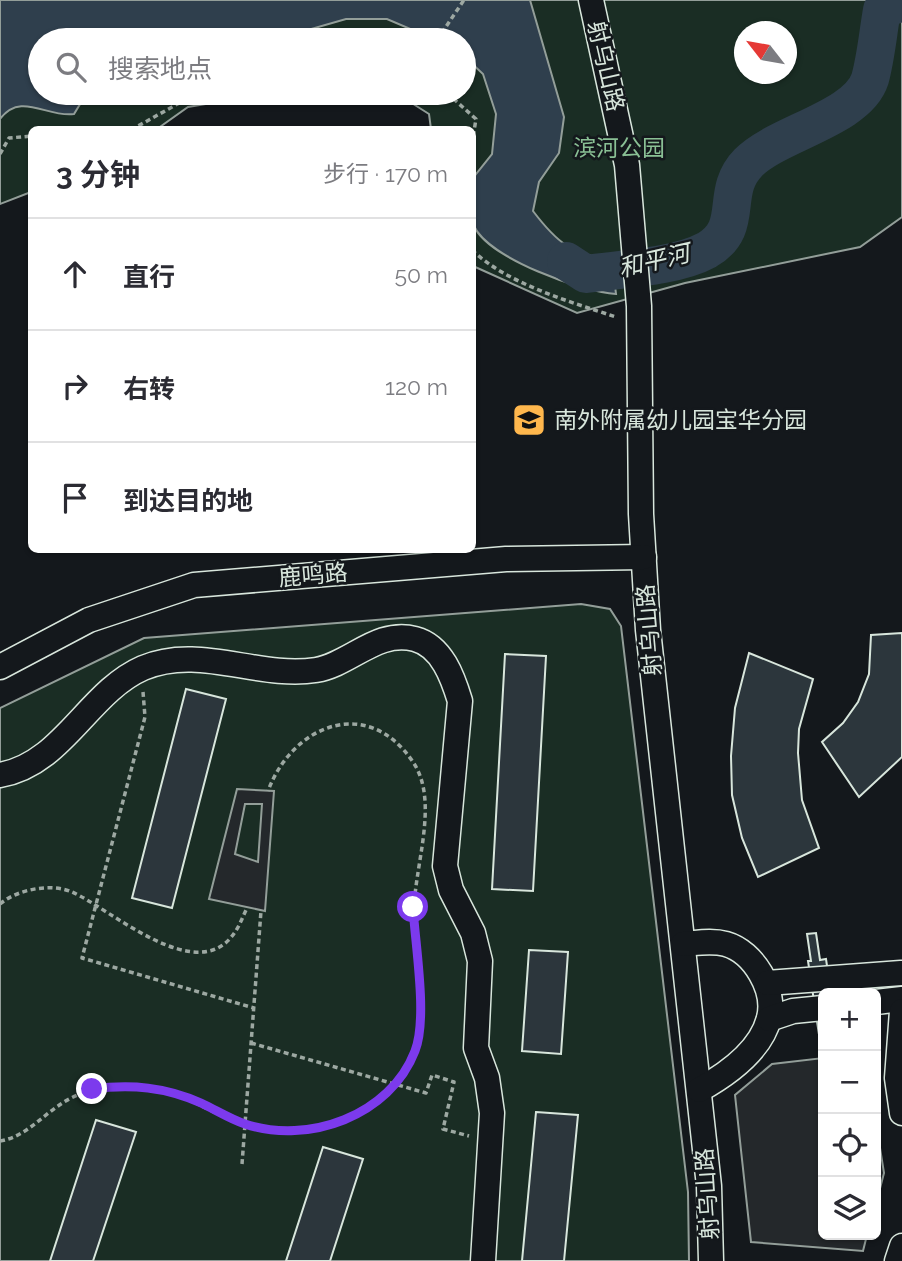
<!DOCTYPE html>
<html lang="zh">
<head>
<meta charset="utf-8">
<style>
  :root { --surface:#fff; --page:#f7f7f7; --text:#2b2b33; --muted:#7c7c81; --line:#e1e1e2 }
  body { margin:0; font-family:Raleway,"Noto Sans SC",sans-serif; background:var(--page); color:var(--text) }
  .controls { position:absolute; right:21px; bottom:21px; display:grid; overflow:hidden; border-radius:10px; box-shadow:0 2px 5px #0004 }
  .controls button { width:63px; height:63px; display:grid; place-items:center; padding:0; border:0; border-bottom:2px solid var(--line); background:var(--surface); color:var(--text); font:35px sans-serif }
  .compass { position:absolute; left:734px; top:21px; width:63px; height:63px; border-radius:50%; background:var(--surface); box-shadow:0 2px 5px #0004; rotate:301deg }
  .stop { position:absolute; width:21px; height:21px; margin:-16px; border:5px solid #7c3aed; border-radius:50%; background:#fff }
  .stop.end { background:#7c3aed; border-color:#fff; box-shadow:0 2px 7px #0008 }
  .list { margin:0; padding:0; list-style:none }
  h2 { display:flex; justify-content:space-between; align-items:center; height:91px; margin:0; padding:0 28px; font-size:30px }
  h2 small { font-size:23px; font-weight:400; color:var(--muted) }
  .list li { display:grid; grid-template-columns:46px 1fr auto; gap:21px; align-items:center; box-sizing:border-box; height:112px; padding:0 28px; border-top:2px solid var(--line) }
  .list b { display:block; font-size:26px; white-space:nowrap }
  .list em { font-size:23px; font-style:normal; color:var(--muted) }
  .icon { flex:none; width:38px; height:38px; fill:none; stroke:currentColor; stroke-width:2; stroke-linecap:round; stroke-linejoin:round }
  .map { position:relative; flex:none; width:902px; height:1261px; overflow:hidden }
  .search { position:absolute; background:var(--surface); box-shadow:0 2px 5px #0004; left:28px; top:28px; width:448px; height:77px; display:flex; align-items:center; gap:18px; box-sizing:border-box; padding:0 24px; border-radius:38px; color:var(--muted); font-size:26px }
  .panel { position:absolute; background:var(--surface); box-shadow:0 2px 5px #0004; left:28px; top:126px; width:448px; height:427px; border-radius:10px }
  .map>svg:first-child { display:block }
</style>
</head>
<body>
<div class="map">
<svg width="902" height="1261" viewBox="0 0 902 1261">
  <rect width="100%" height="100%" fill="#14181c"/>
  <g fill="#1a2d24" stroke="#939e99" stroke-width="2" fill-rule="evenodd">
    <path d="M0,0H902V217L860,247L685,283L577,313L473,266L472,130L431,129L429,114L396,93H464V40H40V93H271L188,107L157,129L32,130L31,192L0,204ZM744,32H786V74H744Z"/>
    <polygon points="581,604 610,609 621,626 688,1192 689,1261 0,1261 0,708 144,638"/>
  </g>
  <g fill="#24282b" stroke="#939e99" stroke-width="2" fill-rule="evenodd">
    <path d="M237,789L274,791L265,911L209,899ZM245,804H262L258,862L235,854Z"/>
    <polygon points="823,1058 823,1235 867,1235 863,1251 751,1242 735,1095 772,1064"/>
    <polygon points="876,1123 884,1173 876,1204"/>
  </g>
  <g fill="#2f3f4d" stroke="#939e99" stroke-width="2">
    <path d="M0,0H530L564,117L559,153L539,182L533,211C558,244 571,253 612,261L616,294C582,292 488,258 474,226C468,214 472,191 473,178L492,154L496,114L483,74L464,56V40H436L387,19H346L273,40H40V93H93L85,96L74,114C47,118 21,91 0,119Z"/>
    <polygon points="870,0 902,0 902,16 873,21 867,6"/>
  </g>
  <g fill="none" stroke-linecap="round" stroke-linejoin="round">
    <path stroke="#2f3f4d" stroke-width="38" d="M566,261L586,274C621,269 676,267 707,250C746,227 719,193 748,163C777,133 857,119 870,79C876,57 878,33 882,10L902,2"/>
  </g>
  <g fill="#2c363c" stroke="#d8e6dc" stroke-width="2">
    <polygon points="902,633 902,757 859,797 822,742 843,723 858,702 869,674 871,635"/>
    <polygon points="749,653 813,679 799,729 798,753 802,800 819,848 758,877 742,838 732,795 731,756 735,708"/>
    <polygon points="505,654 546,656 533,891 492,889"/>
    <polygon points="186,689 226,699 172,908 132,898"/>
    <polygon points="816,933 820,960 826,959 831,993 823,993 821,1048 808,961 811,961 807,934"/>
    <polygon points="529,950 568,952 561,1054 522,1051"/>
    <polygon points="536,1112 578,1115 564,1261 522,1261"/>
    <polygon points="96,1120 136,1132 93,1261 50,1261"/>
    <polygon points="323,1147 363,1159 330,1261 286,1261"/>
  </g>
  <g fill="none" stroke-linecap="round" stroke-linejoin="round">
    <defs>
      <g id="minor">
        <polyline points="591,0 627,165 639,306 641,514 648,630 709,1186 711,1261"/>
        <polyline points="0,667 89,620 194,585 506,559 644,557"/>
        <path d="M0,775C63,764 88,692 143,668C199,644 258,679 316,670C351,664 377,629 415,639C442,646 453,678 460,701L445,866L451,890L473,933L480,961L476,1048L487,1078L492,1113L483,1261"/>
        <path d="M683,944C697,943 712,940 726,944C754,952 776,990 769,1018C761,1051 726,1075 699,1090"/>
        <polyline points="767,983 901,973"/>
        <polyline points="876,1002 902,999"/>
        <polyline points="902,1011 897,1078 902,1113"/>
        <polyline points="769,1019 793,1011 823,1008"/>
        <polyline points="897,1261 902,1246"/>
      </g>
    </defs>
    <use href="#minor" stroke="#d8e6dc" stroke-width="27"/>
    <g stroke="#9da8a2" stroke-width="3.5" stroke-dasharray="5 3.5" stroke-linecap="butt">
      <polyline points="437,40 464,0"/>
      <polyline points="447,93 476,119 472,143"/>
      <polyline points="131,130 197,93"/>
      <polyline points="0,154 9,138 32,136"/>
      <path d="M472,250C507,284 571,302 616,317"/>
      <polyline points="143,692 145,717 82,958 254,1008"/>
      <path d="M0,904C18,889 51,883 72,892C111,909 198,989 235,932C240,925 243,916 247,908"/>
      <polyline points="251,1043 426,1093 432,1075 454,1082 443,1129 469,1136"/>
      <path d="M0,1141C24,1137 39,1119 58,1106C77,1092 104,1085 128,1085C180,1086 204,1113 248,1125C259,1128 272,1132 284,1132C335,1135 398,1100 416,1050C428,1013 415,957 414,918C412,871 441,803 413,762C368,695 293,724 268,791"/>
      <polyline points="242,1164 261,911"/>
    </g>
    <use href="#minor" stroke="#14181c" stroke-width="24"/>
  </g>
  <g fill="none" stroke-linecap="round" stroke-linejoin="round">
    <path stroke="#7c3aed" stroke-width="9" d="M92,1089C132,1084 165,1087 201,1103C216,1110 230,1119 245,1124C308,1145 390,1116 415,1051C428,1018 415,944 413,907"/>
  </g>
  <defs>
    <symbol id="school-square" viewBox="-11 -11 22 22"><rect x="-9" y="-9" width="18" height="18" rx="4" fill="#ffb74d" stroke="#14181c"/><path d="M0-5L7-2L0 1L-7-2ZM-4 1L0 2.5L4 1V4Q0 6-4 4Z" fill="#111"/></symbol>
  </defs>
  <g fill-rule="evenodd">
    <use href="#school-square" x="510" y="401" width="38" height="38"/>
  </g>
  <g text-anchor="middle" stroke-width="5" stroke-linejoin="round" paint-order="stroke">
    <g font-size="23" fill="#d8e6dc" stroke="#14181c">
      <text transform="translate(606 66) rotate(77)" y="8">射乌山路</text>
      <text transform="translate(313 575) rotate(-5)" y="8">鹿鸣路</text>
      <text transform="translate(649 630) rotate(-95)" y="8">射乌山路</text>
      <text transform="translate(707 1194) rotate(-94)" y="8">射乌山路</text>
    </g>
    <g font-size="23" fill="#8ac095" stroke="#14181c">
      <text x="619" y="156">滨河公园</text>
    </g>
    <g font-size="23" fill="#d8e6dc" stroke="#14181c" text-anchor="start">
      <text x="554" y="428">南外附属幼儿园宝华分园</text>
    </g>
    <g font-size="24" font-style="italic" fill="#d8e6dc" stroke="#14181c">
      <text transform="translate(654 261) rotate(-13)" y="8">和平河</text>
    </g>
  </g>
</svg>
<div class="controls">
<button>+</button>
<button>−</button>
<button><svg class="icon" aria-label="locate" viewBox="0 0 24 24"><circle cx="12" cy="12" r="6"/><path d="M12 2v4M12 18v4M2 12h4M18 12h4"/></svg></button>
<button><svg class="icon" aria-label="layers" viewBox="0 0 24 24"><path d="M12 4l9 5-9 5-9-5zM3 14l9 5 9-5"/></svg></button>
</div>
<svg class="compass" viewBox="-18 -18 36 36"><path d="M0-13l5 13h-10z" fill="#e53935"/><path d="M0 13l5-13h-10z" fill="#7c7c81"/></svg>
<div class="stop" style="left:413px;top:907px"></div>
<div class="stop end" style="left:92px;top:1089px"></div>
<div class="search"><svg class="icon" aria-label="search" viewBox="0 0 24 24"><circle cx="10" cy="10" r="6"/><path d="M15 15l6 6"/></svg>搜索地点</div>
<section class="panel">
<h2>3 分钟<small>步行 · 170 m</small></h2>
<ul class="list">
<li><svg class="icon" aria-label="ahead" viewBox="0 0 24 24"><path d="M12 20V5M6 11l6-6 6 6"/></svg><div><b>直行</b></div><em>50 m</em></li>
<li><svg class="icon" aria-label="right" viewBox="0 0 24 24"><path d="M7 20v-9h11M14 6l5 5-5 5"/></svg><div><b>右转</b></div><em>120 m</em></li>
<li><svg class="icon" aria-label="arrive" viewBox="0 0 24 24"><path d="M6 21V4h12l-3 4 3 4H6"/></svg><div><b>到达目的地</b></div></li>
</ul>
</section>
</div>
</body>
</html>
